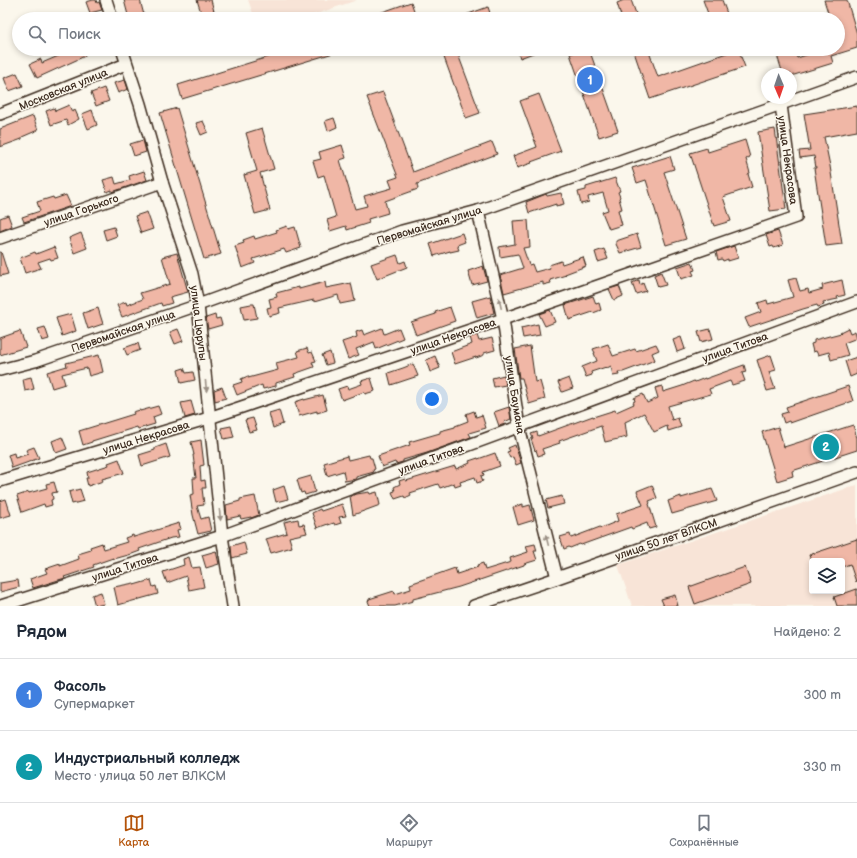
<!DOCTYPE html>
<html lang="ru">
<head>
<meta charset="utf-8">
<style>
  :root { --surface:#fff; --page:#f6f6f7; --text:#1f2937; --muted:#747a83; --line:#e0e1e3; --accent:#b45309 }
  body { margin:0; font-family:"Balsamiq Sans",sans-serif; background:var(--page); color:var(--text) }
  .controls { position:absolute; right:12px; bottom:12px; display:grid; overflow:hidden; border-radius:4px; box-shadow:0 2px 6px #0003 }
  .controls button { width:36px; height:36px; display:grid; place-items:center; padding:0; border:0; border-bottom:1px solid var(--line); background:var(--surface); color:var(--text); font:20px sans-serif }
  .compass { position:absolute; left:761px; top:68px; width:36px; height:36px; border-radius:50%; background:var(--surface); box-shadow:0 2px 6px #0003; rotate:178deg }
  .you { position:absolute; left:432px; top:399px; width:14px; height:14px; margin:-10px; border:3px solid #fff; border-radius:50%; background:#1a73e8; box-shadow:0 0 0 6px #1a73e833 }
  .badge { display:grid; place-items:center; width:26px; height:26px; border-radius:50%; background:var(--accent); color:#fff; font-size:13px; font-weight:700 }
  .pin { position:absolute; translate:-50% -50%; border:2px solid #fff; box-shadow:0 1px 4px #0006 }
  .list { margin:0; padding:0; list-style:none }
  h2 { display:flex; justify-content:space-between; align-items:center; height:52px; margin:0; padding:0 16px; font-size:17px }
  h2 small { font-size:13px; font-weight:400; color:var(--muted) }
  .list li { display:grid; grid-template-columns:26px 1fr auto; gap:12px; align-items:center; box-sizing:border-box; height:72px; padding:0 16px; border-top:1px solid var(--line) }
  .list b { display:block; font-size:15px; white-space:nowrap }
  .list p { margin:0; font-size:13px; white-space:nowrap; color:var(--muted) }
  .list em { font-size:13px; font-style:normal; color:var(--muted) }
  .icon { flex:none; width:22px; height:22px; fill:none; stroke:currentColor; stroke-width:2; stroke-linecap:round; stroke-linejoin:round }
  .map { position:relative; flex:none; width:857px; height:606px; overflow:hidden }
  .search { position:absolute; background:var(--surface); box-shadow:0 2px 6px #0003; left:12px; right:12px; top:12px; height:44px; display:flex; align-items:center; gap:10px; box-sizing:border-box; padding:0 14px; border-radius:22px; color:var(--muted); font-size:15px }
  .sheet { height:196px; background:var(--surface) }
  nav { display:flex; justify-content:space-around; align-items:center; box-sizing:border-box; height:56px; border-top:1px solid var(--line); background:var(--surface); font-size:11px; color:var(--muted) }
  nav a { display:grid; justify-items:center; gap:2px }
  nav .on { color:var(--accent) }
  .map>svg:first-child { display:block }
</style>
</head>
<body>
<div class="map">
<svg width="857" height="606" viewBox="0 0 857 606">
  <rect width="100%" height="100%" fill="#fbf7ec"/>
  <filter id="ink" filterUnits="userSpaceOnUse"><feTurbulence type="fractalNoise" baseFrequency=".025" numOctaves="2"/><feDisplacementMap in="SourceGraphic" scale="8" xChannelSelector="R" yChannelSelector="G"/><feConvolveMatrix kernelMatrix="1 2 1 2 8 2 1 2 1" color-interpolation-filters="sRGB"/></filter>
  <g filter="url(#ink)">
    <g fill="#f8e4d7" fill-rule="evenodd">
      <polygon points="248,0 357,0 302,19 255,19"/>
      <path d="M857,485V606H632L618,565ZM812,561H842V591H812Z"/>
    </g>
    <g fill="#f0b7a6" stroke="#3b2a1e">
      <polygon points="93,0 96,0 97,3 99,2 102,10 90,13 86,2"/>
      <polygon points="124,0 140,0 145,19 129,19"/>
      <polygon points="197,0 211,0 216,19 203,19"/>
      <polygon points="624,0 631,0 638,19 622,19 617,3"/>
      <polygon points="703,0 722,0 729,19 710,19"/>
      <polygon points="824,0 847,0 857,34 857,48 831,56 833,63 791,76 791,74 783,74 775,49 794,49 797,58 825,49 838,49 838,19 830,19"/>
      <polygon points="411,2 417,19 365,19 365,18"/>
      <polygon points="488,7 492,19 457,19 457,18"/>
      <polygon points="69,49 82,49 85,56 37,78 30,64 41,59 42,63 70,51"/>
      <polygon points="294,49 339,49 340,51 182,99 178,85"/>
      <polygon points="441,49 456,49 480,113 466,118"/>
      <polygon points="517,49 541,49 541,50 520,58"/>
      <polygon points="585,49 589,49 618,131 599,137 570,54"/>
      <polygon points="633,49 648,49 658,77 738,49 745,67 650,99"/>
      <polygon points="17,73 23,86 9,91 4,78"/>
      <polygon points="125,80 128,89 118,93 114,83"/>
      <polygon points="104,88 109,101 96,106 91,93"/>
      <polygon points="383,92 413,172 492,142 497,154 417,184 418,189 385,201 388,213 368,219 369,223 347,230 346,226 330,231 327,220 336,217 324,175 318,177 313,161 321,159 319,152 342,145 346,158 340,160 355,209 367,206 364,196 392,188 389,180 398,177 367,97"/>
      <polygon points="539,94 561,151 531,162 532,163 517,168 513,156 537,147 520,101"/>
      <polygon points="69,105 72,112 75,110 79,119 68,125 66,120 51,125 46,111 54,108 55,111"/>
      <polygon points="857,106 857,131 824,137 830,166 842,244 826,246 814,168 816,168 814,156 800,158 799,151 810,150 804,114"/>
      <polygon points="177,108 221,254 204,259 160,113"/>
      <polygon points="92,110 97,125 88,129 82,114"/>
      <polygon points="33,116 38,130 22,137 22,139 0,147 0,129"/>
      <polygon points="334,118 337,127 328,131 325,121"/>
      <polygon points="203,121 208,132 201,135 196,123"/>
      <polygon points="262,128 274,169 260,173 270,210 255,214 244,175 257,171 246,133"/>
      <polygon points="775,129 786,209 770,211 758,132"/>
      <polygon points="143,140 146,152 134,156 130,144"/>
      <polygon points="745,140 750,157 746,159 750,173 748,174 752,187 723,197 731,221 714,226 690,153 707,148 708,152"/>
      <polygon points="670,156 674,169 664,172 686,239 666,245 646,180 637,183 632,168"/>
      <polygon points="144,171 147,180 112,192 112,190 107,192 103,180 114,177 116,184 130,180 129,176"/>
      <polygon points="615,178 620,191 618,192 620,197 619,198 622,209 618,210 622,225 609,229 602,212 608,210 603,193 588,197 589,202 581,204 578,192 586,190 586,187"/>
      <polygon points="561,193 564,204 556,206 556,204 529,213 526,202 546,194 547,196"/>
      <polygon points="66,195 71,206 24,222 22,217 40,211 37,202 53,197 54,199"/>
      <polygon points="147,212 153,229 141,233 135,216"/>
      <polygon points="8,215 12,226 0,231 0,218"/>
      <polygon points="528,220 530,247 523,248 529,265 532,264 535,272 550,268 549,265 561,261 562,264 583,257 586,266 565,274 566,275 550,280 551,283 543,285 543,282 504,293 500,275 523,268 518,254 500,257 499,247 515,244 513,221"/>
      <polygon points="287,226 288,229 295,227 301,248 286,253 284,249 263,256 253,259 255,263 242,268 235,246 244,243 243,240 254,236 255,239 277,232 276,230"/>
      <polygon points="114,227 117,236 106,240 103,230"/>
      <polygon points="778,231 783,245 774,248 773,246 770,247 766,235"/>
      <polygon points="81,233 87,248 74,253 69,238"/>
      <polygon points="462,233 465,242 457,245 459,250 450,252 450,251 434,256 430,244"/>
      <polygon points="637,234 641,247 620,253 616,244 616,241"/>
      <polygon points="734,246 738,258 728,261 728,259 723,261 722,259 718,260 716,252"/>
      <polygon points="54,247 58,258 51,260 50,258 38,262 41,268 25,273 20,258 35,252 36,254"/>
      <polygon points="604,249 608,259 598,262 595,252"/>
      <polygon points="0,252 1,252 8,274 0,276"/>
      <polygon points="177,253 188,292 170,297 172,303 162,306 161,303 122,317 117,305 126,302 127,305 143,299 140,293 170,284 162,257"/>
      <polygon points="397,255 400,263 405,261 407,267 377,279 371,264"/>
      <polygon points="692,262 695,270 692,271 694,275 681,279 677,267"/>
      <polygon points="483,266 487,281 472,285 468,271"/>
      <polygon points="661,272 666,285 658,287 654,275"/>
      <polygon points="796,278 800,291 808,289 809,293 823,289 822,285 842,280 845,295 837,297 838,299 823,302 824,305 818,307 817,305 803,309 749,327 745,318 761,312 758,303 767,300 768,304 793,297 788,280"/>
      <polygon points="639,280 640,285 643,283 646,291 636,294 632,283"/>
      <polygon points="325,282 326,288 351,283 355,301 340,304 338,295 314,302 314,300 279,308 280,313 269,316 267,308 271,307 269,299 277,297 276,293 299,287 299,289"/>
      <polygon points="619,286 623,296 614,300 609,289"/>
      <polygon points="490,296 494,313 477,318 472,301"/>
      <polygon points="593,296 596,304 599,303 601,310 593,313 593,312 569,320 565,305"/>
      <polygon points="251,304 254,304 257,318 244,320 241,306"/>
      <polygon points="450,307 455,321 416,335 411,322 436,314 435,312"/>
      <polygon points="98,308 103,324 88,329 83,313"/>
      <polygon points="550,310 555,322 545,326 539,314"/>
      <polygon points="71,314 76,331 62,336 56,318"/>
      <polygon points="215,315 216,319 220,318 222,325 208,329 206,318"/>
      <polygon points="538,324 540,335 523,338 521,328"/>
      <polygon points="45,327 49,339 42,341 38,329"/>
      <polygon points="382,328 384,334 399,328 403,338 376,349 374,342 356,349 359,355 348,359 342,342 357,337 356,332 362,330 364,335"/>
      <polygon points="848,328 850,333 855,331 857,338 844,343 848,355 831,360 829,352 818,355 816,351 813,352 811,344 814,343 814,340 841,333 840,332"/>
      <polygon points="178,329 183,341 175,344 170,332"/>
      <polygon points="710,329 713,339 701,342 698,332"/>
      <polygon points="20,331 26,347 0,355 0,338"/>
      <polygon points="477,335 479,341 492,338 495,350 484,353 484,355 476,358 476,357 455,364 451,352 472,344 470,337"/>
      <polygon points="681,337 685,349 677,352 673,340"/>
      <polygon points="138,343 140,350 127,355 124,348"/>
      <polygon points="608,344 613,356 635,349 636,351 656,344 659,350 652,353 655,360 623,372 618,372 619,375 613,376 611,366 607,368 606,367 591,372 592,375 586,377 582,367 597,361 594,353 595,353 593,349"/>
      <polygon points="530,346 535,382 540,381 545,399 529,404 522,378 519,378 515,349"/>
      <polygon points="307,348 309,353 312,352 316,361 312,362 314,367 294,374 295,377 276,383 276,386 263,389 262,385 237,395 233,385 242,382 241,379 248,376 248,378 278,370 276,363 299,357 297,351"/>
      <polygon points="330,352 333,363 326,365 322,355"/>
      <polygon points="99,355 103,372 89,376 87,368 62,374 65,384 52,388 47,372 67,366 66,363"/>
      <polygon points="771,355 776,370 769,372 775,389 767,391 757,360"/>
      <polygon points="435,356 440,368 430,372 426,360"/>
      <polygon points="857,357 857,374 850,377 845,361"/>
      <polygon points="413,364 418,376 391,385 388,373 403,368"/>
      <polygon points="744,365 746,372 742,373 745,381 732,385 730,381 709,389 711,394 668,406 672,420 678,418 681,427 668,431 667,426 654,432 644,413 625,422 627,437 605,442 601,426 576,435 559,441 560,443 542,449 544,454 538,456 536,450 535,451 531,439 533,438 531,434 537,432 538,436 593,416 593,417 615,410 616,412 634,404 633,402 635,401 634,398 643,394 647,403 658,398 655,388 662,386 663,392 682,386 694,381 695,382 705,378 705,379"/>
      <polygon points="184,368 186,373 193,372 195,380 181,383 178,370"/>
      <polygon points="504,375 506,385 494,387 492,378"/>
      <polygon points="31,377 34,389 25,391 23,379"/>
      <polygon points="371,378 375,391 365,394 364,392 342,400 338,389 347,386 348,389 362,384 361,381"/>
      <polygon points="569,378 573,388 562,392 558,382"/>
      <polygon points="848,386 853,401 790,423 789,421 784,423 781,414 788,412 786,407"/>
      <polygon points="222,387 226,398 215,401 214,390"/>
      <polygon points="323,395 327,410 317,413 317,411 299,416 295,402 304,399 304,400"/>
      <polygon points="191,401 195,415 185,418 181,403"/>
      <polygon points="158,406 161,414 153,417 155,424 138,429 137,427 92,441 92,442 83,445 79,431 134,414 133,412 140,410 140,411"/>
      <polygon points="509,407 511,419 504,422 505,424 499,426 494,412"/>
      <polygon points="279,410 283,424 273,428 269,413"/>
      <polygon points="474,411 476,417 482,415 486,428 469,433 471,437 427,453 403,460 403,462 399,463 396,464 395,462 382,467 378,456 410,445 409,442 440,433 440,431 455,427 455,426 468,421 466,414"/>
      <polygon points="253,418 257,430 249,432 245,420"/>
      <polygon points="853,425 857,438 857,450 792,471 793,476 777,481 762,432 778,427 784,447"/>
      <polygon points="231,426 234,437 224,439 221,428"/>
      <polygon points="62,437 67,449 56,453 52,441"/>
      <polygon points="201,440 204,465 200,466 201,481 205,480 206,488 202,488 204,505 197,506 201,519 208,517 211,531 198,534 193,515 190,495 194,494 193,478 196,478 193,455 194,455 191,442"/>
      <polygon points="166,444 170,457 142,466 139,455 155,450 155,448"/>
      <polygon points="515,445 521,463 516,465 513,457 510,458 507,452 510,451 508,448"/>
      <polygon points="34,447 39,458 26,463 12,468 8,455 14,453 15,458 28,454 26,450"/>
      <polygon points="495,453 500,466 483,472 484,475 481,476 483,481 477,483 475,477 460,482 461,485 455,487 454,483 440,488 438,484 410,493 411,495 405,498 404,496 395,499 392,492 395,491 394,487 400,484 399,481 405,479 406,481 455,466 456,469 470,463 469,461 478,458 478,459"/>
      <polygon points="369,455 370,458 372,458 375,469 373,470 374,472 356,477 356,479 345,481 343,471 327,476 324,463 347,456 348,460"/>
      <polygon points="119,459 124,473 102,479 103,481 88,486 86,478 88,478 87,472 109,465 108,463"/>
      <polygon points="311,476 315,492 305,495 304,492 301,493 297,480"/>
      <polygon points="54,482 57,492 52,493 53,499 51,500 52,505 45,507 44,504 22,512 17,496 29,492 29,493 47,488 46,484"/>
      <polygon points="652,485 657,498 649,501 650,503 649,504 656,527 649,529 647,523 632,529 631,527 581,545 580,544 570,548 569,547 564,549 560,537 570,534 571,538 600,527 601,528 618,521 616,514 643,505 637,491"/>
      <polygon points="284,486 288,499 276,502 273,490"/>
      <polygon points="80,489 84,501 72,504 69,492"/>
      <polygon points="712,489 717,501 672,514 668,501 681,496 681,498"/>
      <polygon points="369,492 370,494 377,492 380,505 353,515 350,496 357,494"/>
      <polygon points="255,496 259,515 251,518 251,517 241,519 240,516 227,519 226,505 240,501 240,499"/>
      <polygon points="562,496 564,504 548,508 546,500"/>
      <polygon points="6,499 11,515 0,518 0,501"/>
      <polygon points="342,504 346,516 339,517 341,523 335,525 334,523 328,525 328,524 317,528 312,513 320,509 321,511"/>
      <polygon points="523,504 523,507 530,505 534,520 518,525 513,507"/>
      <polygon points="298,519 299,525 304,524 307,533 289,537 292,547 271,553 266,539 287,533 284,522"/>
      <polygon points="179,523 181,529 177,530 179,537 171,538 139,549 140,551 132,554 114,559 113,558 93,565 94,567 64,577 65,578 33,588 30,579 47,573 45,569 60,564 60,566 79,559 78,554 91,550 90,547 102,543 104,549 127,542 125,538 133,535 134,537"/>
      <polygon points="857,539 857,581 856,582 850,564 842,567 842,561 811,561 809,555"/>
      <polygon points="244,542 247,554 232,558 231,546"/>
      <polygon points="535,544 537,551 534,551 537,560 524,564 524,565 459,587 413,599 413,601 395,606 370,606 368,601 369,600 369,599 394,591 395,594 411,589 410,584 455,568 457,574 478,567 477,565 483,563 485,570 511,562 510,558 528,552 526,546"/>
      <polygon points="216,551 219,564 206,568 202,555"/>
      <polygon points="189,557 192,568 200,567 204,587 189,590 186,576 167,583 163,572 184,565 183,559"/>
      <polygon points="745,567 751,584 695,604 689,587"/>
      <polygon points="18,580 19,587 0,592 0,583"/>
      <polygon points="151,580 153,587 156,586 158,594 118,605 114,587 134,583 134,585"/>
      <polygon points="857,589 857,606 837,606 834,597"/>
      <polygon points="101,592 104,604 95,606 92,595"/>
      <polygon points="675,595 678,606 664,606 661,599"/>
    </g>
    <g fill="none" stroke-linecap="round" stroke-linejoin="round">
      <defs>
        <g id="minor">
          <polyline points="106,0 112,19"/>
          <polyline points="122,49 140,104 162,182 192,274 198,305 222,536 233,606"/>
          <polyline points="0,114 126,64"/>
          <polyline points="478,211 503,319 519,427 557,578"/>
          <polyline points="0,238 162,182"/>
          <polyline points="0,370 35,361 198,305 402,231 478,211 770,108 857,77"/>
          <polyline points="0,481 209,418 503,319 796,217 781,105"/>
          <polyline points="1,606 222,536 857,302"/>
          <polyline points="474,606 557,578 857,472"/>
        </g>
      </defs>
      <use href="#minor" stroke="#3b2a1e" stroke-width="14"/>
      <use href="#minor" stroke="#fbf7ec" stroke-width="11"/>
    </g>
    <defs><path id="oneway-solid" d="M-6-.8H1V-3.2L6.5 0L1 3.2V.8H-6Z"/></defs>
    <g fill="#9b9085">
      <use href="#oneway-solid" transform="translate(500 303) rotate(-103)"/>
      <use href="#oneway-solid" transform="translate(206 386) rotate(84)"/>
      <use href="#oneway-solid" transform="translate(220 515) rotate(84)"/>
      <use href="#oneway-solid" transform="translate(547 540) rotate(-104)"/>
    </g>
  </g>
  <g text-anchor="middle" stroke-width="3" stroke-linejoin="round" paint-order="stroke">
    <g font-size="11" fill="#3b2a1e" stroke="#fbf7ec">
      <text transform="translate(63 89) rotate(-22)" y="4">Московская улица</text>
      <text transform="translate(788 160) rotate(82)" y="4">улица Некрасова</text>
      <text transform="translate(81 210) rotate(-19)" y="4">улица Горького</text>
      <text transform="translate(429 225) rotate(-17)" y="4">Первомайская улица</text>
      <text transform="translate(199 323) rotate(83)" y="4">улица Цюрупы</text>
      <text transform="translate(123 331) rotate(-19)" y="4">Первомайская улица</text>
      <text transform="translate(453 336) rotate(-19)" y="4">улица Некрасова</text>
      <text transform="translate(735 347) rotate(-20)" y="4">улица Титова</text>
      <text transform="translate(515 395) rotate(81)" y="4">улица Баумана</text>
      <text transform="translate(146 437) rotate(-17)" y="4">улица Некрасова</text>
      <text transform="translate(431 459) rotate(-20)" y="4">улица Титова</text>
      <text transform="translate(666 539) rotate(-19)" y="4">улица 50 лет ВЛКСМ</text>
      <text transform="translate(125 567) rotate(-18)" y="4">улица Титова</text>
    </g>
  </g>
</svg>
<div class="controls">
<button><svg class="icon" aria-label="layers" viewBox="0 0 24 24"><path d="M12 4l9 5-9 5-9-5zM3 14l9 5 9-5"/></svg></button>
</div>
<svg class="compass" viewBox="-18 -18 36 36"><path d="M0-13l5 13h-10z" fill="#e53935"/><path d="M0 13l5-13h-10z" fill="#747a83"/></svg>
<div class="you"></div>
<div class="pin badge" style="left:590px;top:80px;background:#3f7fe0">1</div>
<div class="pin badge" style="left:826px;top:447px;background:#0f9aa8">2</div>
<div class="search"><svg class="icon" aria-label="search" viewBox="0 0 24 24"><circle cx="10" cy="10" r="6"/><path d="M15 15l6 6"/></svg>Поиск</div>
</div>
<section class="sheet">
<h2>Рядом<small>Найдено: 2</small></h2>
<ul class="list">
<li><span class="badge" style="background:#3f7fe0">1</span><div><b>Фасоль</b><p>Супермаркет</p></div><em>300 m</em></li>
<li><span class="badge" style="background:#0f9aa8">2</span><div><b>Индустриальный колледж</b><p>Место · улица 50 лет ВЛКСМ</p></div><em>330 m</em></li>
</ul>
</section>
<nav>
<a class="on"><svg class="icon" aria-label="map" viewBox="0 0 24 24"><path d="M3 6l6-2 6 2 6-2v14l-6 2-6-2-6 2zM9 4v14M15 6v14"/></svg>Карта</a>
<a><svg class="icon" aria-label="directions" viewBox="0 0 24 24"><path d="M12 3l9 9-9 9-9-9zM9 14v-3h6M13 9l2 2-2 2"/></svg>Маршрут</a>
<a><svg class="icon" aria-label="saved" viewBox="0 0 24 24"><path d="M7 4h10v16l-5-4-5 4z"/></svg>Сохранённые</a>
</nav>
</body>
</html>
